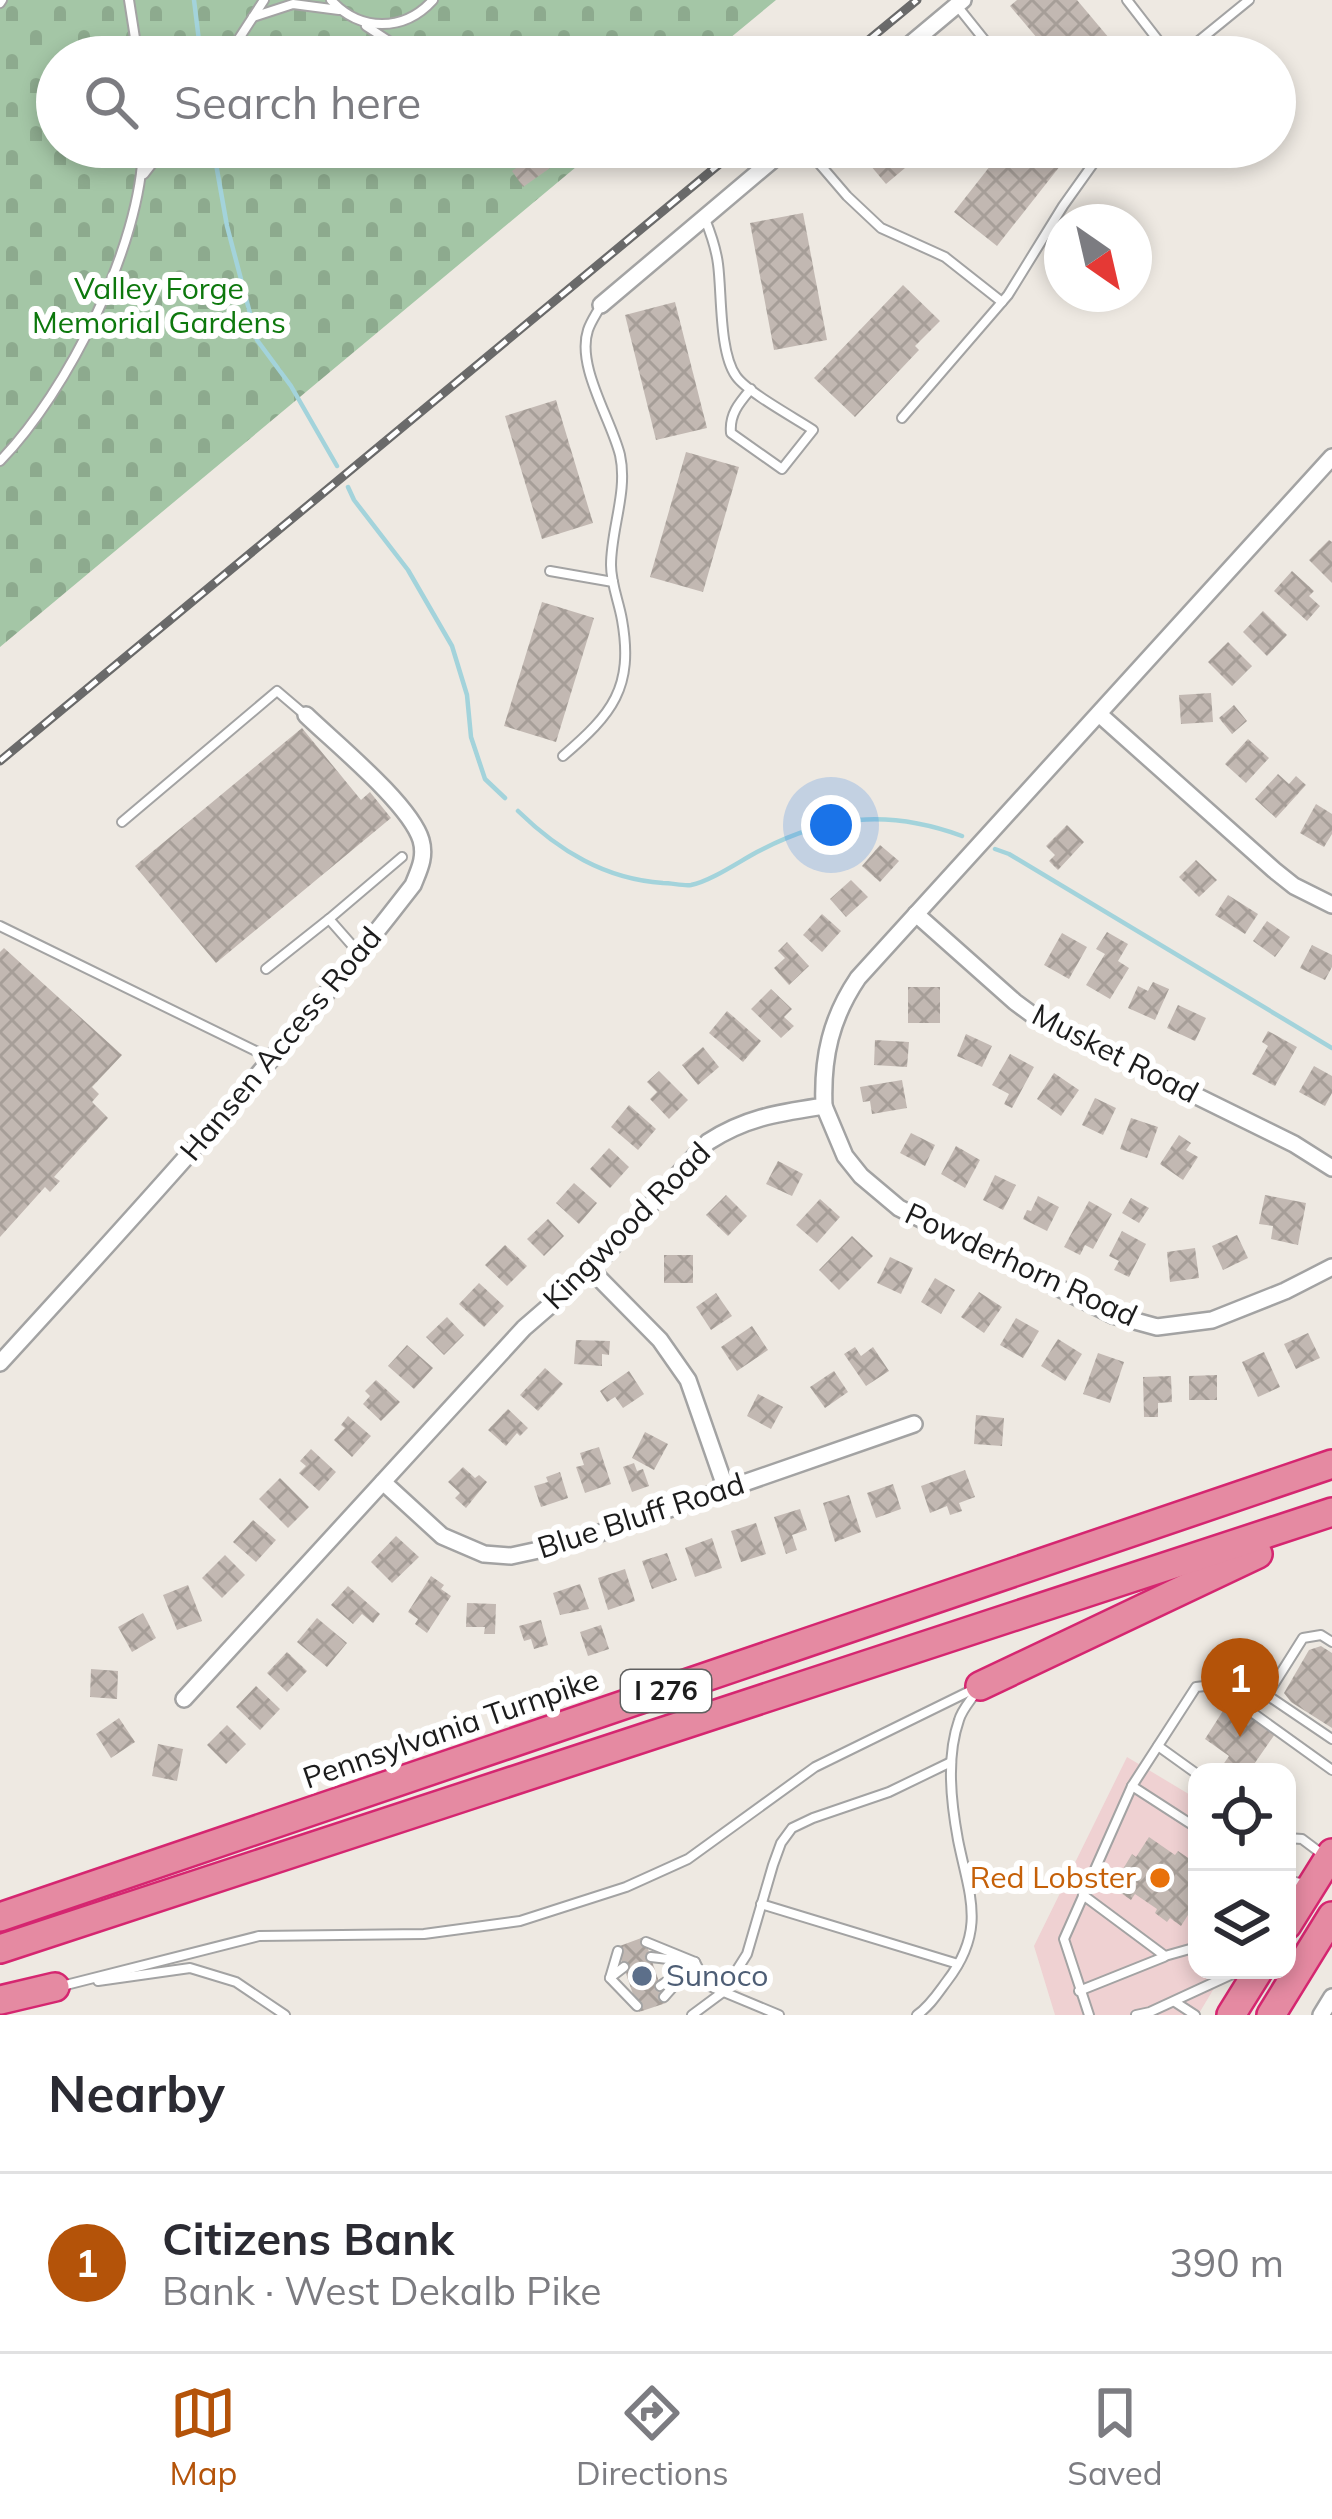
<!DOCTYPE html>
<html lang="en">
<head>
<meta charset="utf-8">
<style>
  :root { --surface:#fff; --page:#f2f2f3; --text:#2b2b33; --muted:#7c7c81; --line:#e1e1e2; --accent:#b45309 }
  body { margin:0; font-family:Mulish,sans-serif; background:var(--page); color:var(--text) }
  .controls { position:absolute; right:36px; bottom:36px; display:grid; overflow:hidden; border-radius:24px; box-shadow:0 6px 18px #0003 }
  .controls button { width:108px; height:108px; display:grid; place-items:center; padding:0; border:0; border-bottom:3px solid var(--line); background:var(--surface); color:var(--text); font:60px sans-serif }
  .compass { position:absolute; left:1044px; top:204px; width:108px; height:108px; border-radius:50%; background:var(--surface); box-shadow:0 6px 18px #0003; rotate:146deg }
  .you { position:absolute; left:831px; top:825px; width:42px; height:42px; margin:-30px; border:9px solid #fff; border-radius:50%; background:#1a73e8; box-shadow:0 0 0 18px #1a73e833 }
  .badge { display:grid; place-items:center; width:78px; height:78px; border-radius:50%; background:var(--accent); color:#fff; font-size:39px; font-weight:700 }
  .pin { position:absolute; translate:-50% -99px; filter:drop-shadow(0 3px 6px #0008) }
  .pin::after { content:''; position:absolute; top:63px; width:42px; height:36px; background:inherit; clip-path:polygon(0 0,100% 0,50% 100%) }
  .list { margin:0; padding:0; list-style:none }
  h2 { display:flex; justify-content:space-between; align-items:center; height:156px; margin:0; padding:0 48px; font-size:51px }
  h2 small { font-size:39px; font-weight:400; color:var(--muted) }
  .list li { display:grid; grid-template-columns:78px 1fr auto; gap:36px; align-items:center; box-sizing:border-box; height:180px; padding:0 48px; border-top:3px solid var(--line) }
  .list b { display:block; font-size:45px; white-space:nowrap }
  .list p { margin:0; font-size:39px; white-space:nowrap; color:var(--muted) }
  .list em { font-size:39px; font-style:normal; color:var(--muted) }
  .icon { flex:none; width:66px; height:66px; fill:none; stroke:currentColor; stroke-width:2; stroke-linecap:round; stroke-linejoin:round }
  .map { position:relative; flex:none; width:1332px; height:2015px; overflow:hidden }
  .search { position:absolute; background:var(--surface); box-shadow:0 6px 18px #0003; left:36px; right:36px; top:36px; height:132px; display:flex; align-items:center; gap:30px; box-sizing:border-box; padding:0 42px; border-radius:66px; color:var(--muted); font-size:45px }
  .sheet { height:336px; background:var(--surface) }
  nav { display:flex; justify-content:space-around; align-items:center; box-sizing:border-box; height:168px; border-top:3px solid var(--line); background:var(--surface); font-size:33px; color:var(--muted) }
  nav a { display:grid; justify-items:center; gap:6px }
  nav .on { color:var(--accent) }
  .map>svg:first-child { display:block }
</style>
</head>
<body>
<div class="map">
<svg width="1332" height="2015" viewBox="0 0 1332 2015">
  <defs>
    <pattern id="cemetery-stones" width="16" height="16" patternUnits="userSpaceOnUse" patternTransform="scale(3)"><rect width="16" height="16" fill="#a4c6a6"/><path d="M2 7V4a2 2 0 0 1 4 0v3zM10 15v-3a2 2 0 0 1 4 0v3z" fill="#8daa8e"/></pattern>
    <pattern id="building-cross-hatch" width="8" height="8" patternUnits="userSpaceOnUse" patternTransform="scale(3)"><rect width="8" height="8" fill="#c2b8b2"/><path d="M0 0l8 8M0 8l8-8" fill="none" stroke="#a69e98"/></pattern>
  </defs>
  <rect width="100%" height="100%" fill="#eee9e2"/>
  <polygon fill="#efd1d2" points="1127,1757 1197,1799 1197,1970 1225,1970 1198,2015 1055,2015 1034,1946"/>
  <polygon fill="url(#cemetery-stones)" points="0,0 776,0 707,57 57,57 57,147 600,147 0,647"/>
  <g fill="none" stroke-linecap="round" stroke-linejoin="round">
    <g stroke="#a3d3db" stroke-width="4.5">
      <polyline points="194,0 201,57"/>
      <polyline points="213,147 227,226 257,340 291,386 337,466"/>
      <polyline points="348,487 354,500 408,570 452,646 467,695 471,737 485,779 505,798"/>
      <path d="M518,811C559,851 605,879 663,883C672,883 683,886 691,885C711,881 740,861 757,852C827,815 888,809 962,836"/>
      <polyline points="995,849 1009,854 1332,1048"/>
    </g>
  </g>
  <g fill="url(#building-cross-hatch)">
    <polygon points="1017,0 1077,0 1125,57 1053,57 1010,6"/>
    <polygon points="546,147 580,147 523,187 512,171"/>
    <polygon points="855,147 930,147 886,184"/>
    <polygon points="1005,147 1075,147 997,246 954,212"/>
    <polygon points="803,213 827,340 774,350 750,223"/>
    <polygon points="903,285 940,321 915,346 919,350 855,417 814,378"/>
    <polygon points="675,302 707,428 656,440 625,315"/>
    <polygon points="556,400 593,523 542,539 505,416"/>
    <polygon points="686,452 739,467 703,592 650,577"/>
    <polygon points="1329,540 1332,542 1332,583 1309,560"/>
    <polygon points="1292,571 1314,591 1309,596 1320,606 1307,621 1274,591"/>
    <polygon points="542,602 594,618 556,742 504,726"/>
    <polygon points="1263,611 1287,635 1267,656 1243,632"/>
    <polygon points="1228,642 1252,666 1232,686 1208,662"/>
    <polygon points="1211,693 1213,722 1181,724 1179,695"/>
    <polygon points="1234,705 1247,721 1232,734 1219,718"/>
    <polygon points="302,728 361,800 370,792 391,818 216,963 135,866"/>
    <polygon points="1248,739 1269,758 1246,783 1225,764"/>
    <polygon points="1278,774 1289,784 1296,776 1306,785 1276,818 1255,799"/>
    <polygon points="1316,804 1332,814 1332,834 1324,847 1300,833"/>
    <polygon points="1067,825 1084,842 1058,870 1049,861 1055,855 1046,846"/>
    <polygon points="880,845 899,861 880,882 862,866"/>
    <polygon points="1196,860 1217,880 1199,897 1179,877"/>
    <polygon points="851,880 868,897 846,917 830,899"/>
    <polygon points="1228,895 1258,914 1245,934 1215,915"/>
    <polygon points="822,914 841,931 822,952 803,935"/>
    <polygon points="1267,921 1290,937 1275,957 1253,941"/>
    <polygon points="1107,932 1128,944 1118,961 1129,968 1110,999 1086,985 1105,954 1096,949"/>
    <polygon points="1062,933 1087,947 1069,979 1044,965"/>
    <polygon points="787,942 809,966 789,985 774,968 785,958 778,951"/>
    <polygon points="1312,945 1332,955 1332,967 1325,980 1300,968"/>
    <polygon points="4,948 122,1055 92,1087 99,1094 92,1102 108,1118 54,1177 60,1181 50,1192 45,1187 0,1237 0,952"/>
    <polygon points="1153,982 1169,989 1155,1020 1128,1008 1138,986 1148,991"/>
    <rect x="908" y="987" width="32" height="36"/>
    <polygon points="771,989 792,1009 784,1017 794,1026 781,1038 751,1009"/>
    <polygon points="1178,1005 1206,1018 1195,1041 1167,1028"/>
    <polygon points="727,1011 761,1041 743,1062 709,1033"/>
    <polygon points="1268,1031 1297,1047 1275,1086 1252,1074 1268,1046 1262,1042"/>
    <polygon points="966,1034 992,1046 982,1067 957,1056"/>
    <polygon points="875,1040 909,1042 907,1067 874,1065"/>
    <polygon points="703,1047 719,1067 698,1085 682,1065"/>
    <polygon points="1010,1054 1034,1067 1012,1108 1004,1104 1009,1094 992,1085"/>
    <polygon points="1314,1066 1332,1076 1332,1093 1325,1106 1299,1092"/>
    <polygon points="659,1071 688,1100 669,1119 650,1099 657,1092 647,1082"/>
    <polygon points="1054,1073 1079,1090 1061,1116 1037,1099"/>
    <polygon points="902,1080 907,1108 872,1114 870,1101 863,1102 860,1087"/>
    <polygon points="1095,1098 1116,1108 1103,1135 1082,1125"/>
    <polygon points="629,1105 656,1129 638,1150 611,1127"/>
    <polygon points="1131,1118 1158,1127 1147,1158 1120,1149"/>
    <polygon points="911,1133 935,1145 925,1166 900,1153"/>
    <polygon points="1179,1135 1191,1143 1186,1150 1198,1157 1183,1180 1160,1164"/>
    <polygon points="956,1146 980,1160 965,1188 941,1174"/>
    <polygon points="609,1148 629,1167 610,1188 590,1169"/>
    <polygon points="778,1161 803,1174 792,1196 766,1184"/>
    <polygon points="995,1175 1016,1185 1003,1210 983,1200"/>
    <polygon points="574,1183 597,1203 579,1224 556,1203"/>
    <polygon points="726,1195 747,1216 728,1236 706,1215"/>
    <polygon points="1265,1195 1306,1203 1298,1245 1271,1239 1273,1226 1259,1224"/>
    <polygon points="1038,1196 1059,1207 1047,1231 1023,1219 1027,1210 1031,1211"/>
    <polygon points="1131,1198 1149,1208 1139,1223 1122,1213"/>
    <polygon points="820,1199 840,1217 817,1243 796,1225"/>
    <polygon points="1089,1201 1112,1214 1093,1249 1085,1245 1080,1255 1064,1247"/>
    <polygon points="548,1219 564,1236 544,1256 527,1239"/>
    <polygon points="1122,1231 1146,1244 1129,1277 1114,1270 1119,1261 1109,1256"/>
    <polygon points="1237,1235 1248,1258 1223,1270 1212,1246"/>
    <polygon points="852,1236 873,1256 839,1290 819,1270"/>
    <polygon points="505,1245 527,1266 507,1286 485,1265"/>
    <polygon points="1195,1248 1199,1278 1170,1282 1167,1252"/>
    <rect x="664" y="1255" width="29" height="28"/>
    <polygon points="890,1257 913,1268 901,1294 877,1283"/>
    <polygon points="935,1278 955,1290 941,1314 921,1302"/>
    <polygon points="479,1283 504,1306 484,1327 459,1304"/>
    <polygon points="979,1292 1002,1307 984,1333 961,1317"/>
    <polygon points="716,1293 732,1316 711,1330 696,1307"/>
    <polygon points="447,1317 464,1335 444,1355 426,1337"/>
    <polygon points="1016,1318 1039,1331 1023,1358 1000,1345"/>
    <polygon points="752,1326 768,1350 737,1371 721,1347"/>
    <polygon points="1308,1333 1320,1358 1296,1369 1284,1344"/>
    <polygon points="1058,1339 1082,1354 1065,1381 1041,1366"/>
    <polygon points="576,1340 610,1341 609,1355 602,1354 602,1366 574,1364"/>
    <polygon points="407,1345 433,1368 414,1389 388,1366"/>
    <polygon points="855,1347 861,1356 873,1347 889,1371 866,1386 844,1354"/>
    <polygon points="1264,1352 1280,1387 1258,1397 1242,1362"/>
    <polygon points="1098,1353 1124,1362 1110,1403 1083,1394"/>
    <polygon points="545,1368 563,1384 538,1411 520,1395"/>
    <polygon points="629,1371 644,1394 623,1408 615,1397 607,1402 600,1391"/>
    <polygon points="834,1371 848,1392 825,1408 810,1387"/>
    <polygon points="1217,1375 1217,1400 1189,1400 1189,1376"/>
    <polygon points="1171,1376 1172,1402 1158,1403 1158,1417 1144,1417 1143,1377"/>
    <polygon points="376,1380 400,1402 381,1421 363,1404 370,1396 365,1391"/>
    <polygon points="758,1394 783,1407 771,1429 747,1416"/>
    <polygon points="508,1409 528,1428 520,1436 517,1433 506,1446 488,1430"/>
    <polygon points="976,1415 1004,1418 1002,1446 974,1444"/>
    <polygon points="348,1416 371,1436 352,1457 334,1440 345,1428 341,1425"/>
    <polygon points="645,1432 668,1444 654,1470 632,1458"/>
    <polygon points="599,1447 611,1484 585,1493 576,1467 584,1465 580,1453"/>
    <polygon points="311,1449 336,1472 319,1491 299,1473 306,1466 300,1461"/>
    <polygon points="634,1463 637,1471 643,1469 649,1486 632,1492 623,1467"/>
    <polygon points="463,1467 475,1478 479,1475 487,1482 466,1508 455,1498 460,1493 448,1482"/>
    <polygon points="965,1470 975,1497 959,1503 962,1511 950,1515 947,1506 930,1513 921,1486"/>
    <polygon points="560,1472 568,1498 541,1507 534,1486 548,1482 546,1477"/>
    <polygon points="280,1478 309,1507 288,1528 259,1499"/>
    <polygon points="893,1484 901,1509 876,1518 867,1493"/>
    <polygon points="849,1495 861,1532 835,1542 823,1503"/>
    <polygon points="800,1509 807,1530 792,1535 797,1550 786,1554 774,1517"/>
    <polygon points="253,1520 276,1540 256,1562 233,1542"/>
    <polygon points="756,1523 766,1554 741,1562 731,1531"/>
    <polygon points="396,1536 419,1557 392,1583 371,1562"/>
    <polygon points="712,1538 722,1568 695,1577 685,1548"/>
    <polygon points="667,1553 677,1580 652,1589 642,1561"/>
    <polygon points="225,1555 245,1575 222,1598 202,1578"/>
    <polygon points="625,1569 635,1601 608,1610 598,1578"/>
    <polygon points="431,1576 444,1585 441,1589 451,1596 427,1633 415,1624 418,1619 408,1612"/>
    <polygon points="580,1584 589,1609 560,1615 553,1593"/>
    <polygon points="188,1585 202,1621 177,1630 163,1595"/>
    <polygon points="348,1586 380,1614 373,1623 362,1614 353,1624 331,1605"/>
    <polygon points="467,1603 496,1604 495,1634 484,1634 485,1627 466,1627"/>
    <polygon points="143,1613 156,1638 132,1652 118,1627"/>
    <polygon points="317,1618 347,1643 327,1667 297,1642"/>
    <polygon points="541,1620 548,1645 534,1649 531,1639 524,1641 519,1626"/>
    <polygon points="601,1625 609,1649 588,1656 580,1632"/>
    <polygon points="1321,1646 1332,1653 1332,1728 1291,1702 1284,1693 1309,1650"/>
    <polygon points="287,1652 307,1671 287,1692 267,1673"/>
    <polygon points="91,1669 118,1671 117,1699 90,1697"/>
    <polygon points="256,1686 280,1709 260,1730 236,1707"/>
    <polygon points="1228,1703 1275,1734 1250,1770 1248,1768 1245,1772 1218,1772 1229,1756 1205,1739"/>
    <polygon points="119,1718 135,1742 111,1758 96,1734"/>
    <polygon points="227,1725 246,1744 226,1764 207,1745"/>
    <polygon points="158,1744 183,1749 177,1781 152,1776"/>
    <polygon points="1149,1837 1175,1855 1178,1851 1197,1864 1197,1909 1191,1918 1188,1915 1181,1926 1170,1918 1167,1922 1155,1913 1157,1909 1135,1894 1131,1900 1118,1891 1127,1872 1123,1869 1132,1854 1136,1857"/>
    <polygon points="644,1937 666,2003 639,2012 617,1947"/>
  </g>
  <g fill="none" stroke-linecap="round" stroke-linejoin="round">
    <defs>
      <g id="lane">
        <polyline points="129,0 138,57"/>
        <path d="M331,0C360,32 404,32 433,0"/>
        <polyline points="1127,0 1171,57"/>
        <polyline points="0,3 2,0"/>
        <polyline points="958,7 998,57"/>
        <polyline points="253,17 293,4 339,10"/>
        <polyline points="366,26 392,43 434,57"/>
        <polyline points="227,57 264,0"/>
        <polyline points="1179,57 1249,0"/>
        <polyline points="805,147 847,196 881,228 945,257 1002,302"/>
        <polyline points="144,174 165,147"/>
        <path d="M705,219C711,234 716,248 718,264C722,294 719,352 736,376C747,392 795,418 813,430L782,469L731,433C729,414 740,402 751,389"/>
        <polyline points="902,418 1008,295 1063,206 1105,147"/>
        <path d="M0,461C68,391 141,245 143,147"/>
        <polyline points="550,571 613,582"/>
        <path d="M563,756C612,714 634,688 622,620C619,602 611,584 611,565C611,529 628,491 620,455C611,419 576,366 588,330C591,321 597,313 601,305"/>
        <polyline points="122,822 277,691 304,714"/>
        <polyline points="0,926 270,1058"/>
        <polyline points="358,952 329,919 402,857"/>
        <polyline points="266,969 329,919"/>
        <polyline points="1332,1642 1321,1635 1303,1638 1267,1695 1332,1739"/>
        <polyline points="1158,1746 1197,1774"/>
        <polyline points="1132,1786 1197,1828"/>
        <polyline points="1287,1838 1302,1839 1322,1854"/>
        <polyline points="1287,1880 1304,1884"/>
        <polyline points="1083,1895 1165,1956 1197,1947"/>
        <polyline points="761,1904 958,1964"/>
        <polyline points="646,1942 695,1962 664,1997"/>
        <polyline points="651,1957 685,1961"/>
        <polyline points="695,1962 707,1985 779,2015"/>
        <polyline points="611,1977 624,1967"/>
        <polyline points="610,1978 637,2006"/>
        <polyline points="610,1978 618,1951"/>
        <polyline points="98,1981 190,1968 236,1982 285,2015"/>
        <polyline points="62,1986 259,1936 424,1934 520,1921 626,1887 688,1859 815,1767 976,1688"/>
        <polyline points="660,1986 685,1969"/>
        <polyline points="1079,1991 1164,1957"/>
        <polyline points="1175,2002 1195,2015"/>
        <polyline points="692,2015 723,1992 747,1954 773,1865 781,1843 792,1828 813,1818 889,1792 951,1762"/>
        <path d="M917,2015C930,2006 938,1993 947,1981C987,1929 969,1895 958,1840C951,1802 946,1757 959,1720C962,1709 972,1699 978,1689"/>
        <polyline points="1089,2015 1064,1939 1132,1786 1196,1687 1214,1685 1332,1770"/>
        <polyline points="1136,2015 1150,2012 1241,1970"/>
      </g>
      <g id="street">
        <polyline points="895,57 963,0"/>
        <polyline points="601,305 788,147"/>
        <polyline points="1099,714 1274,870 1294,886 1332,905"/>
        <polyline points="916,914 1015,1002 1034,1016 1294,1144 1332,1168"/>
        <polyline points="824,1106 845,1156 861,1176 899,1208 1113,1315 1157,1327 1212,1320 1285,1291 1332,1267"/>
        <polyline points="591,1270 660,1340 688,1380 726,1489"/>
        <path d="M0,1363C142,1208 284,1052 413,885C419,870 426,857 421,840C410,804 335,743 306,715"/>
        <polyline points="383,1482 442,1536 484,1554 511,1556 571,1543 914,1424"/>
        <path d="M184,1699L524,1328L591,1270L708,1142C747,1117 779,1113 824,1106C822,1057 831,1018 858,978L1332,457"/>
        <polyline points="1321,2015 1332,1997"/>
      </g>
      <g id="highway">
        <polyline points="980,1686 1258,1554"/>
        <polyline points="0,1917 1332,1464"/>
        <polyline points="1287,1925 1332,1853"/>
        <polyline points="0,1949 1332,1512"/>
        <polyline points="0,2000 55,1987"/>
        <polyline points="1231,2015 1259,1970"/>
        <polyline points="1271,2015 1332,1916"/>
      </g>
    </defs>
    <use href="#lane" stroke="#a3a3a3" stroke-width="12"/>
    <use href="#street" stroke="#a3a3a3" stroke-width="20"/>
    <use href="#highway" stroke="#d52670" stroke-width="32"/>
    <use href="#lane" stroke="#fff" stroke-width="8"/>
    <use href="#street" stroke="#fff" stroke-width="15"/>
    <use href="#highway" stroke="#e58aa2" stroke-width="27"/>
    <defs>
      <g id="rail">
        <polyline points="848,57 917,0"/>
        <polyline points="0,761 740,147"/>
      </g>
    </defs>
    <use href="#rail" stroke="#6a6a6a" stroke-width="9"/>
    <use href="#rail" stroke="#fff" stroke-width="4.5" stroke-dasharray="14" stroke-linecap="butt"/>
  </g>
  <circle fill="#e8710a" stroke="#fff" stroke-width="4.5" cx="1160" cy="1878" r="12"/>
  <circle fill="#5c6f8a" stroke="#fff" stroke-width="4.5" cx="642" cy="1976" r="12"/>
  <g text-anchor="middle" stroke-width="12" stroke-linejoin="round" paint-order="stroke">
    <rect fill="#fff" stroke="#606060" stroke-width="3" x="621" y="1670" width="90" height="42" rx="9"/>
    <g font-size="27" font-weight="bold" fill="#1c1c1c">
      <text x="666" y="1700">I 276</text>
    </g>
    <g font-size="30" fill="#0d780d" stroke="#fff">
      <text x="159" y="299">Valley Forge<tspan x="159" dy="34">Memorial Gardens</tspan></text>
    </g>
    <g font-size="30" fill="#1c1c1c" stroke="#fff">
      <text transform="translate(281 1044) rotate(-50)" y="10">Hansen Access Road</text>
      <text transform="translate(1115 1054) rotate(27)" y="10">Musket Road</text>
      <text transform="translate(627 1226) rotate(-45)" y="10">Kingwood Road</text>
      <text transform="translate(1021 1265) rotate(25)" y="10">Powderhorn Road</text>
      <text transform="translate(641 1516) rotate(-18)" y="10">Blue Bluff Road</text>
      <text transform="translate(451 1729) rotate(-19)" y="10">Pennsylvania Turnpike</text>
    </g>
    <g font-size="30" fill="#c56008" stroke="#fff" text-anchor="end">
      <text x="1136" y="1888">Red Lobster</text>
    </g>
    <g font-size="30" fill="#4e5e75" stroke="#fff" text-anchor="start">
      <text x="666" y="1986">Sunoco</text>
    </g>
  </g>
</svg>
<div class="controls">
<button><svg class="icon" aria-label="locate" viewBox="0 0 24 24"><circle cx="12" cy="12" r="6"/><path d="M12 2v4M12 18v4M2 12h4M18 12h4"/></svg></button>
<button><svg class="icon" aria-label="layers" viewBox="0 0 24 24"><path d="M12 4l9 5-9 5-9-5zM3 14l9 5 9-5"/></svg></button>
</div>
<svg class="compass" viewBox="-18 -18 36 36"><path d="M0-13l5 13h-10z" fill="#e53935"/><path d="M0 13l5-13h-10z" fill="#7c7c81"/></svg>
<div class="you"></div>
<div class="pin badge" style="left:1240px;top:1737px">1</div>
<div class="search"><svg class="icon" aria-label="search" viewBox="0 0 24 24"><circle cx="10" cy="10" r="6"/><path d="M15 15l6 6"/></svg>Search here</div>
</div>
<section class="sheet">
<h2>Nearby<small></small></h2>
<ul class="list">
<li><span class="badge">1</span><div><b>Citizens Bank</b><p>Bank · West Dekalb Pike</p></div><em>390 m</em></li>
</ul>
</section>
<nav>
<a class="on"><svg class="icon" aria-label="map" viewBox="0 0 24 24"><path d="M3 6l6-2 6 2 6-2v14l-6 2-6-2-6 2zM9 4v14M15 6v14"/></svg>Map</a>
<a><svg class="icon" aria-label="directions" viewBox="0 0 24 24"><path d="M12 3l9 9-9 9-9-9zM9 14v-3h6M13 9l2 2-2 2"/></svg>Directions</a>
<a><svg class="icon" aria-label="saved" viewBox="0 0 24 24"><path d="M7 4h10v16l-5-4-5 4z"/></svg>Saved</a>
</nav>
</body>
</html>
